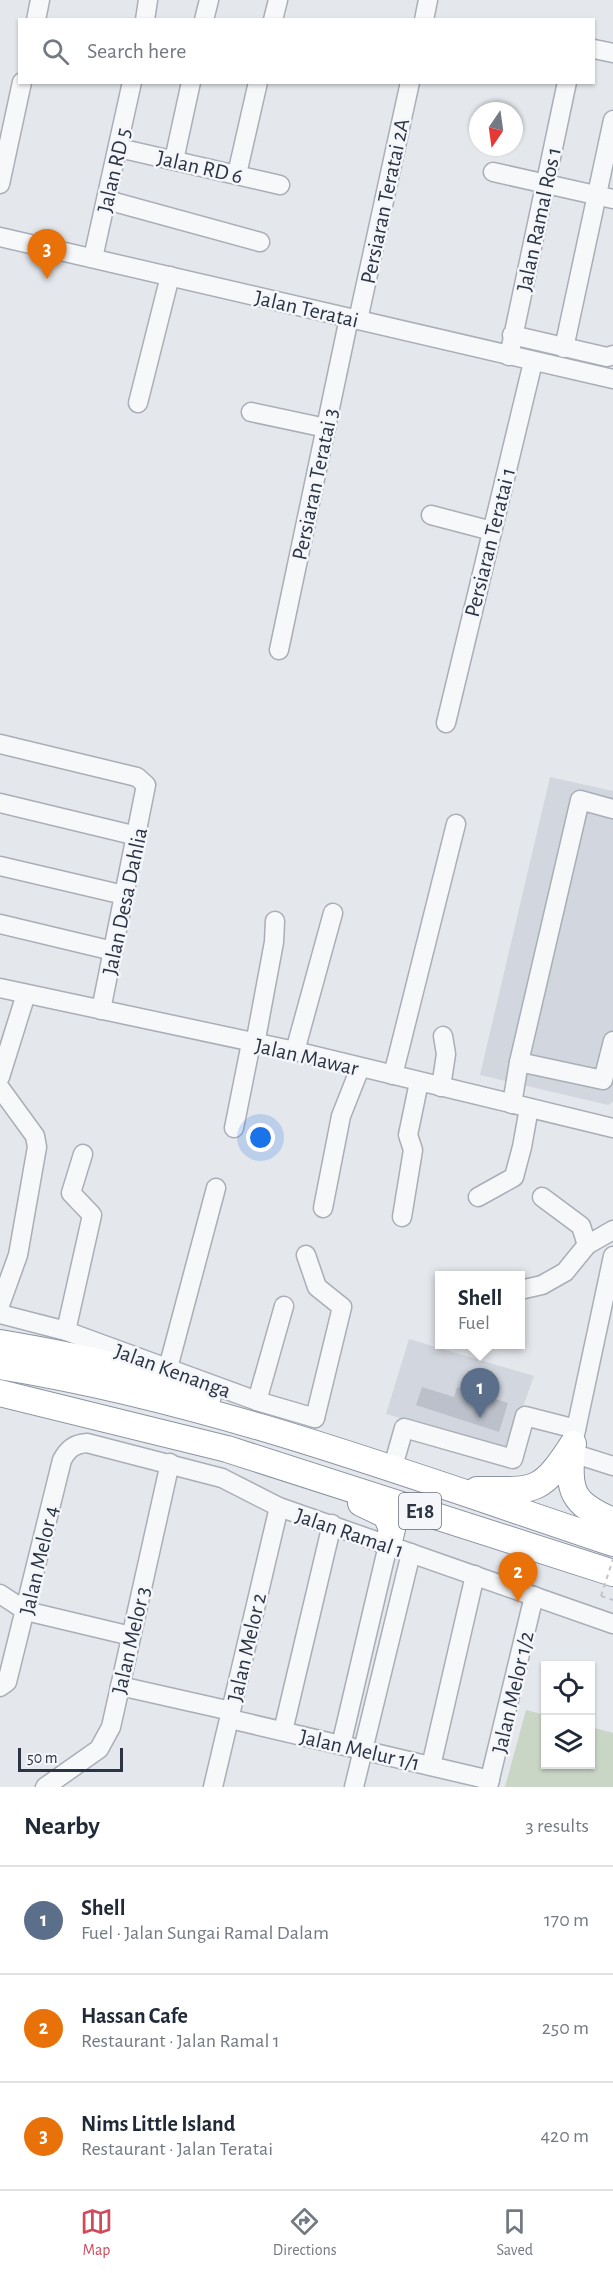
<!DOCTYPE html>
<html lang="en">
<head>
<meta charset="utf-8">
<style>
  :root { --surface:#fff; --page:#f2f2f3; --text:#1f2937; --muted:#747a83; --line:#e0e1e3; --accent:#d1495b }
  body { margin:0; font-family:"Alegreya Sans",sans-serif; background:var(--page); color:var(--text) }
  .controls { position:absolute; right:18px; bottom:18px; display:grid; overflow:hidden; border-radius:0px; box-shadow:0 2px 4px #0004 }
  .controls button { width:54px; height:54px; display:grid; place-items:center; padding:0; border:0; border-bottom:2px solid var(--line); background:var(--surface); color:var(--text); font:30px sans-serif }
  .compass { position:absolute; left:469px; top:102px; width:54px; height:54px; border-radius:50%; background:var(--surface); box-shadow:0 2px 4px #0004; rotate:193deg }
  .scale { position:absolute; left:18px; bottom:15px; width:105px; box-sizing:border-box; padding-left:6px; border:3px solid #2b3445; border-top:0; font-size:16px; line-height:21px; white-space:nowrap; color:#2b3445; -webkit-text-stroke:4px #f4f6f9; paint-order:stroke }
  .you { position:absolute; left:261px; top:1138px; width:21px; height:21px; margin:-15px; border:4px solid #fff; border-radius:50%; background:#1a73e8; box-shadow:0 0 0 9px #1a73e833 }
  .badge { display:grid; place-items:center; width:39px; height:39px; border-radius:50%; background:var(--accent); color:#fff; font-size:20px; font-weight:700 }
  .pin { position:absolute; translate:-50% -50px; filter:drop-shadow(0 2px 3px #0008) }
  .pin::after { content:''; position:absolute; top:32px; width:21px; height:18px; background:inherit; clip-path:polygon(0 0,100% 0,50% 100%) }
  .popup { position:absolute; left:435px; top:1271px; width:90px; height:78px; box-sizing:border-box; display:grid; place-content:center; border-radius:0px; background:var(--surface); filter:drop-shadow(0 2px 4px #0005); font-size:20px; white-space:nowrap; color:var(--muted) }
  .popup b { font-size:22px; color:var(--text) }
  .popup::after { content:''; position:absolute; left:50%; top:100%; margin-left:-12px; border:12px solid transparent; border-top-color:var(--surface) }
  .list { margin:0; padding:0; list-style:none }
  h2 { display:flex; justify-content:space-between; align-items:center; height:78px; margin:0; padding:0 24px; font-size:26px }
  h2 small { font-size:20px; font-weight:400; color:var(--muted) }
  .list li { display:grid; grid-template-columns:39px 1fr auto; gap:18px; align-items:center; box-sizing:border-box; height:108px; padding:0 24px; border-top:2px solid var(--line) }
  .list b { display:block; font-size:22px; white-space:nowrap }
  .list p { margin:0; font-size:20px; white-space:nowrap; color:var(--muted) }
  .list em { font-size:20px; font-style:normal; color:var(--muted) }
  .icon { flex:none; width:33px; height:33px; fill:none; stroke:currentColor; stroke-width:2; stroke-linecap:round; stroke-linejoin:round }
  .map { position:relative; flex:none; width:613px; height:1787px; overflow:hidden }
  .search { position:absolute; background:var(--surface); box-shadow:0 2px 4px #0004; left:18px; right:18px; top:18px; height:66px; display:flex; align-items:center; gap:15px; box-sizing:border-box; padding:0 21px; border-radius:0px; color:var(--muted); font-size:22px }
  .sheet { height:402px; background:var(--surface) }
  nav { display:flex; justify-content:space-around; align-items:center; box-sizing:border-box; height:84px; border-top:2px solid var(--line); background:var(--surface); font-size:16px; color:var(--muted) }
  nav a { display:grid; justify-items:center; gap:3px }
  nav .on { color:var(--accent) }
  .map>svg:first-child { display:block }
</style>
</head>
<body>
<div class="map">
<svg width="613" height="1787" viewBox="0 0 613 1787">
  <rect width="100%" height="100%" fill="#e4e7ec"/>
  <g fill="#d2d6de">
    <polygon points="550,777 613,791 613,1102 608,1105 480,1075"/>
    <polygon points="409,1339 534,1376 508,1448 386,1414"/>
  </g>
  <polygon fill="#c9d6c5" points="526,1710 545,1715 546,1764 590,1764 591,1727 613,1733 613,1787 505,1787"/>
  <polygon fill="#bbc0ca" points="422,1387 454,1397 457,1387 508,1403 499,1432 416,1405"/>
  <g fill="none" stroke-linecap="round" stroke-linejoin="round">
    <defs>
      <g id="minor">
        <polyline points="36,20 40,0"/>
        <polyline points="145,20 148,0"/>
        <polyline points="204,20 209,0"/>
        <polyline points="273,20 278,0"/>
        <polyline points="424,20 428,0"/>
        <polyline points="594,49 613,53"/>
        <polyline points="119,148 280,185"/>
        <polyline points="174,160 191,82"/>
        <polyline points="493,172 613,199"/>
        <polyline points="237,174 258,82"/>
        <polyline points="0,184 22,82"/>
        <polyline points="107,200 260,242"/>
        <polyline points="0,237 613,379"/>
        <polyline points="93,258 132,82"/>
        <polyline points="358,320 410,82"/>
        <polyline points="512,335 607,357 613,355"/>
        <polyline points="564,348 613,120"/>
        <polyline points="509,356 567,82"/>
        <polyline points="138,403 170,276"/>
        <polyline points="251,412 326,428"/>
        <polyline points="431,515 492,531"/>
        <polyline points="279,650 349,318"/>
        <polyline points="446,723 533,362"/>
        <polyline points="0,744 137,777 146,785 101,1010"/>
        <polyline points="0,803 137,836"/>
        <polyline points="0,866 124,895"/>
        <polyline points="0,924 113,951"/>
        <polyline points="0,988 295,1051 613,1128"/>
        <polyline points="255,1044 274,942 275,921"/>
        <polyline points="295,1051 333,913"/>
        <polyline points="519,1062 603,1080 613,1041"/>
        <polyline points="393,1075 456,824"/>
        <polyline points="0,1077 26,994"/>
        <polyline points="441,1087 446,1054 443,1036"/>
        <polyline points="0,1088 35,1136 37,1147 18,1255 0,1305"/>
        <polyline points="512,1104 519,1062 580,800 613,809"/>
        <polyline points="234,1128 251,1043"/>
        <polyline points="478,1197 514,1177 522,1147 529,1108"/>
        <polyline points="542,1197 581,1226 587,1245"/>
        <polyline points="323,1208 341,1116 360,1068"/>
        <polyline points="402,1217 413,1150 408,1135 419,1082"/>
        <polyline points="306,1255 317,1287 342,1307 315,1418"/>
        <polyline points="520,1290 542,1285 565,1272 587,1245 613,1230"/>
        <polyline points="0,1314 66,1331 257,1401 315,1418"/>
        <polyline points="66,1331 92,1215 71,1193 83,1154"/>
        <polyline points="168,1368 216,1188"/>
        <polyline points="257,1401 284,1306"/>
        <polyline points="574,1439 613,1256"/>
        <polyline points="572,1453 613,1466"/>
        <polyline points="392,1470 404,1428 513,1459 525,1416 576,1429"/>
        <polyline points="0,1594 26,1611 131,1636"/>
        <polyline points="120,1686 231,1711"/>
        <path d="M0,1687L7,1682L62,1460C68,1449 74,1444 87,1443L222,1478L279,1507L613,1624"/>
        <polyline points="230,1719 490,1780"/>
        <polyline points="283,1731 332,1524"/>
        <polyline points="341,1745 388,1545"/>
        <polyline points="431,1766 475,1575"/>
        <polyline points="45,1787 99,1749 111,1727 170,1463"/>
        <polyline points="213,1787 279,1507"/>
        <polyline points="354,1787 411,1553"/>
        <polyline points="488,1787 534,1596"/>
      </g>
      <g id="highway">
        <path d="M0,1343C71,1355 142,1369 208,1396"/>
        <path d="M0,1366C210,1400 412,1476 613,1543"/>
        <polyline points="0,1393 227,1449 613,1573"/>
        <path d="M572,1447C568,1492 571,1503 613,1521"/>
        <path d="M477,1490C535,1490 540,1495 573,1444"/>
        <polyline points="361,1503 386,1515 392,1529 388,1545"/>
      </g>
    </defs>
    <use href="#minor" stroke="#a9aeb7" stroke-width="21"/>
    <use href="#highway" stroke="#8b94a3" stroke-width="28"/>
    <polyline stroke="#c2c5cb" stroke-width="2" stroke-dasharray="4.5 4.5" stroke-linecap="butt" points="601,1596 613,1600"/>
    <use href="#minor" stroke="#f7f8fa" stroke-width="18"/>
    <use href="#highway" stroke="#fff" stroke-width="26"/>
    <polyline stroke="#c2c5cb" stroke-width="2" stroke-dasharray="4.5 4.5" stroke-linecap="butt" points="601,1596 613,1559"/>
  </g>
  <g text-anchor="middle" stroke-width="5" stroke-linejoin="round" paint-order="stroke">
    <rect fill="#f4f6f9" stroke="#676e7b" stroke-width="1.5" x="399" y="1493" width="42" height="36" rx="4.5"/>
    <g font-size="21" font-weight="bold" fill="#2b3445">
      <text x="420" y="1518">E18</text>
    </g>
    <g font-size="22" fill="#2b3445" stroke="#f4f6f9">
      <text transform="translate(200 166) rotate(13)" y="8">Jalan RD 6</text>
      <text transform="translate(113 170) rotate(-77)" y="8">Jalan RD 5</text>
      <text transform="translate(384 201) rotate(-78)" y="8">Persiaran Teratai 2A</text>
      <text transform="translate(538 219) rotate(-78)" y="8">Jalan Ramal Ros 1</text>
      <text transform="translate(307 308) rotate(13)" y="8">Jalan Teratai</text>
      <text transform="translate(314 484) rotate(-78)" y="8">Persiaran Teratai 3</text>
      <text transform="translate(489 542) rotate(-76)" y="8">Persiaran Teratai 1</text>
      <text transform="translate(124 901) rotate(-78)" y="8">Jalan Desa Dahlia</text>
      <text transform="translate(307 1056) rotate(13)" y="8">Jalan Mawar</text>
      <text transform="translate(173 1370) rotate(20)" y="8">Jalan Kenanga</text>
      <text transform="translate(350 1532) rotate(19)" y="8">Jalan Ramal 1</text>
      <text transform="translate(38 1560) rotate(-77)" y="8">Jalan Melor 4</text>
      <text transform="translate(130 1640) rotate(-77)" y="8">Jalan Melor 3</text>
      <text transform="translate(246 1647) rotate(-77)" y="8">Jalan Melor 2</text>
      <text transform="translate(512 1692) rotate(-77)" y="8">Jalan Melor 1/2</text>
      <text transform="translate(360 1749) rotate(13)" y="8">Jalan Melur 1/1</text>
    </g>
  </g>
</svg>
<div class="controls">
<button><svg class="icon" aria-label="locate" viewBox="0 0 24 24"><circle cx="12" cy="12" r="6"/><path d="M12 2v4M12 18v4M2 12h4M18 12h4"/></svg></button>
<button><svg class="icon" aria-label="layers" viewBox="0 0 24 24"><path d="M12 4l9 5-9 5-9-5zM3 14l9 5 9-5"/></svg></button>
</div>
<svg class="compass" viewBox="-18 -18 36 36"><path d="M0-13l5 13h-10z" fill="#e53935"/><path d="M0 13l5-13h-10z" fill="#747a83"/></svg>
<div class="scale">50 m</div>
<div class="you"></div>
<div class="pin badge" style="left:480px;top:1418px;background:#5c6f8a">1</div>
<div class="popup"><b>Shell</b>Fuel</div>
<div class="pin badge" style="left:518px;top:1602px;background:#e8710a">2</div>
<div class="pin badge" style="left:47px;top:279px;background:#e8710a">3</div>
<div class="search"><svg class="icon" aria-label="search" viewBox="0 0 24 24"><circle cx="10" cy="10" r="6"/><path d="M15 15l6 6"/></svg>Search here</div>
</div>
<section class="sheet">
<h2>Nearby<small>3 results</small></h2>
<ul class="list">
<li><span class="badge" style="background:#5c6f8a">1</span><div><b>Shell</b><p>Fuel · Jalan Sungai Ramal Dalam</p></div><em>170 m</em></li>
<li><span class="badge" style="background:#e8710a">2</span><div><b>Hassan Cafe</b><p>Restaurant · Jalan Ramal 1</p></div><em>250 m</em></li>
<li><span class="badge" style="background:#e8710a">3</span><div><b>Nims Little Island</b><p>Restaurant · Jalan Teratai</p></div><em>420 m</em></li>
</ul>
</section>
<nav>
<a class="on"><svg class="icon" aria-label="map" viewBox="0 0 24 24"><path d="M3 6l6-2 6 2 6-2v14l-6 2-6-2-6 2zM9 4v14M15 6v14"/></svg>Map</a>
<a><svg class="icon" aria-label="directions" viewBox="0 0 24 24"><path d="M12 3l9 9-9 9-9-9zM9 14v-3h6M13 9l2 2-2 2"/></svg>Directions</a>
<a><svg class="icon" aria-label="saved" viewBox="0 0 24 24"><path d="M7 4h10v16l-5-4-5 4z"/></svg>Saved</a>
</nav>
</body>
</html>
